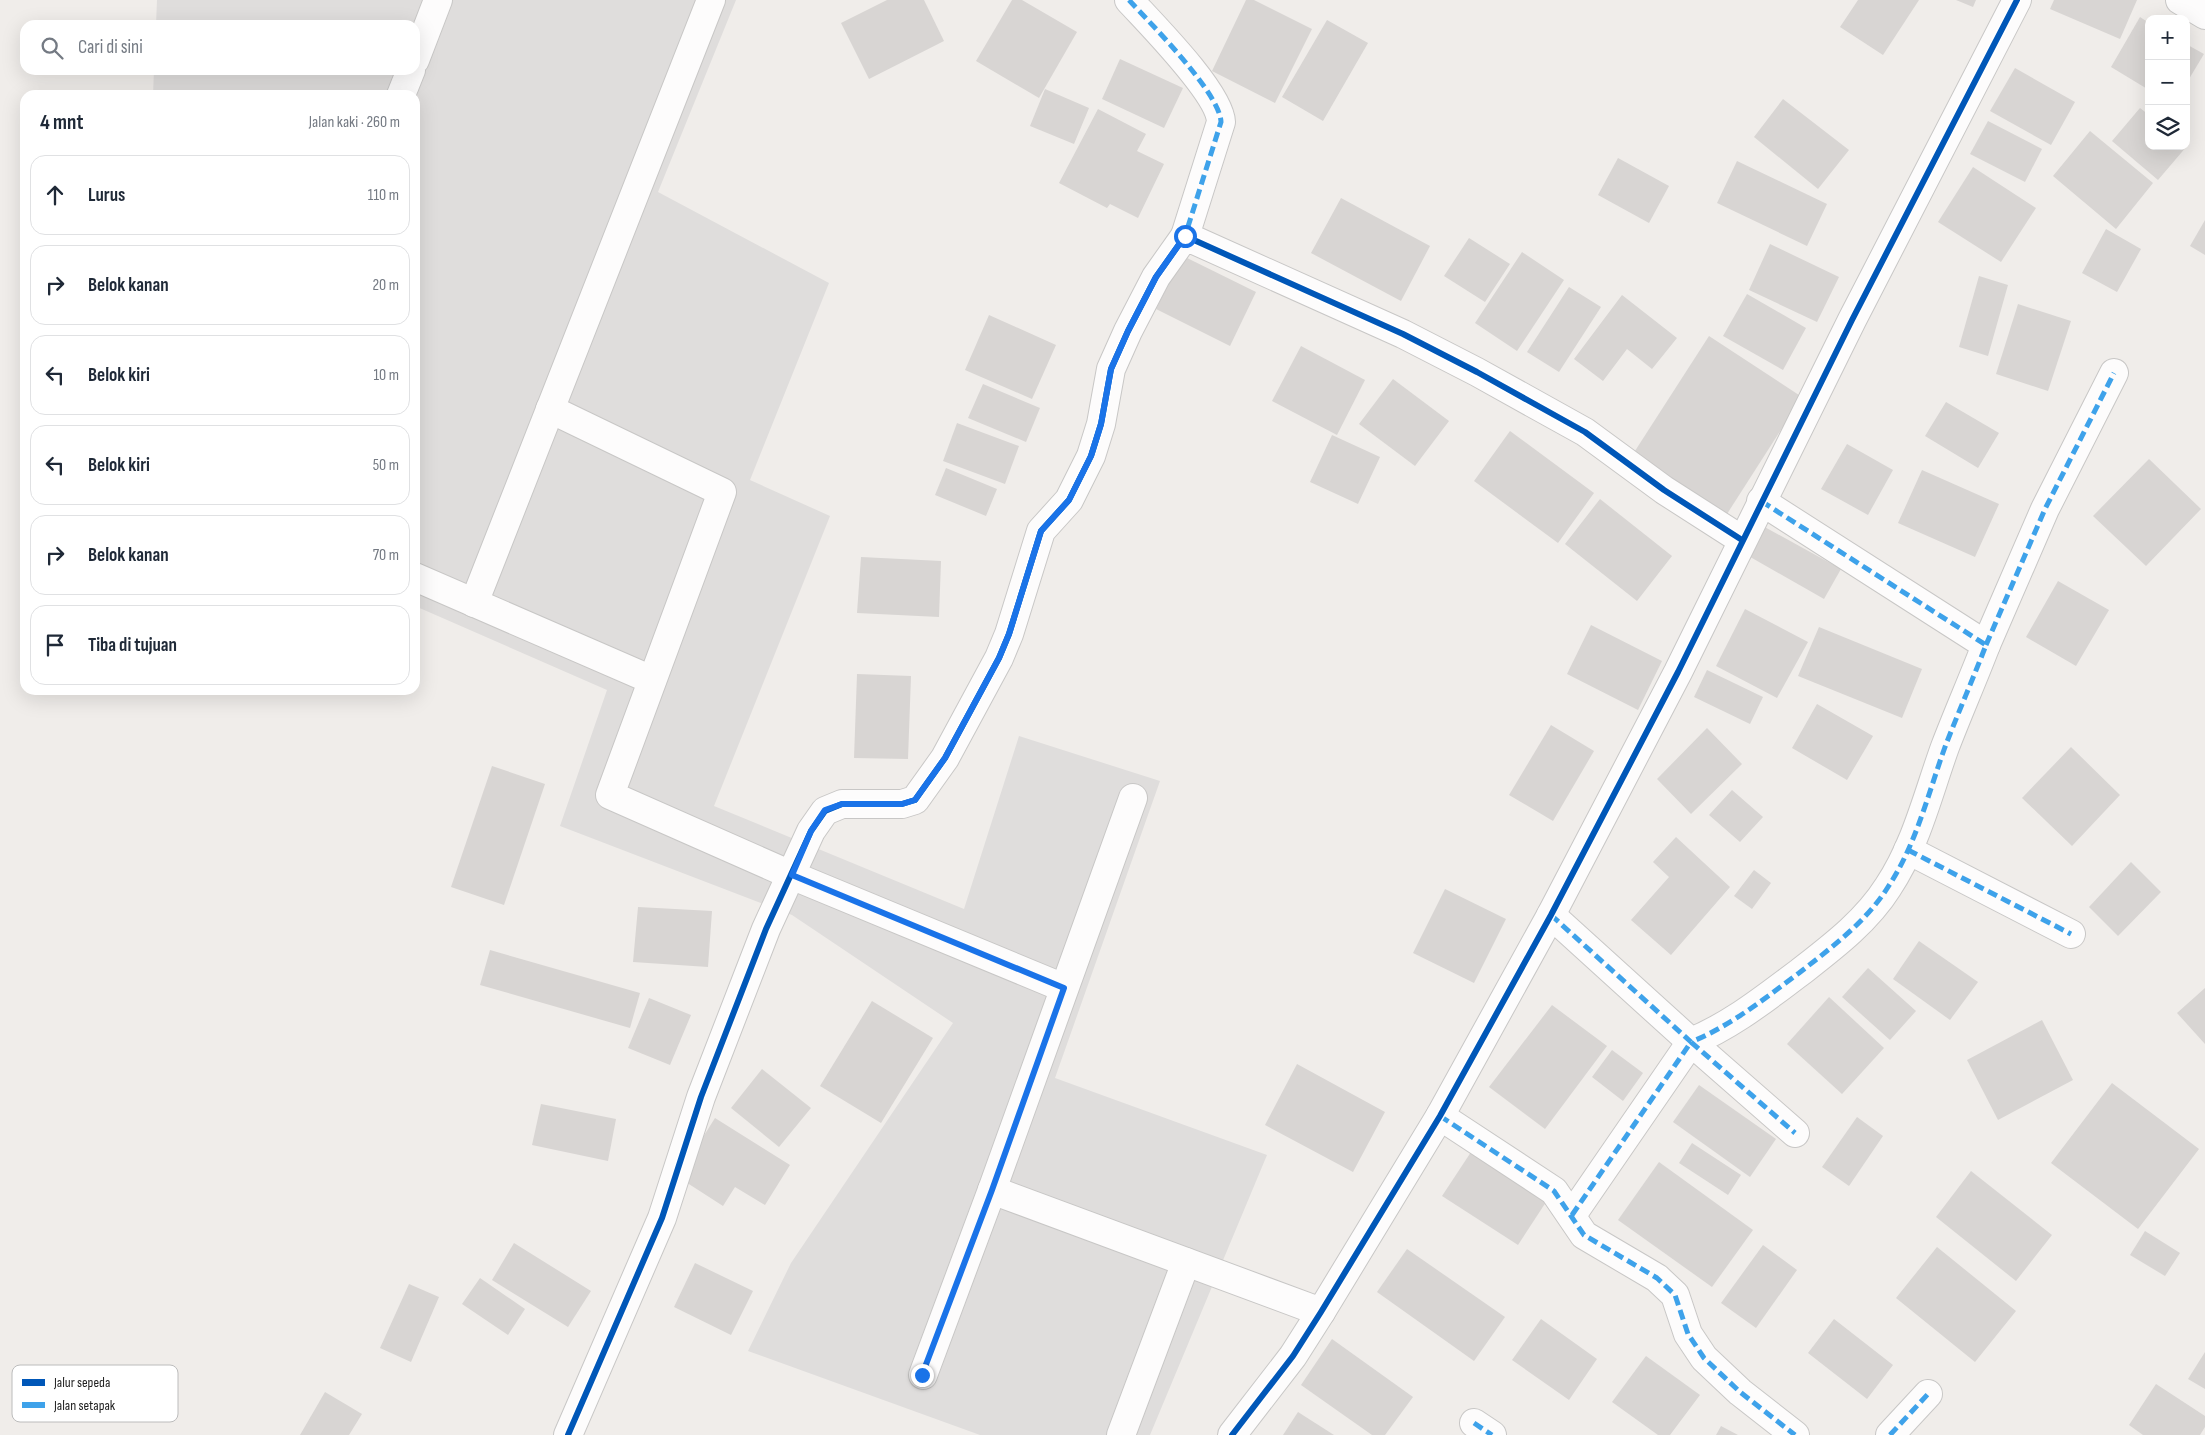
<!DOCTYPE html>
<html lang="id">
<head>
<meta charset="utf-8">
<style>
  :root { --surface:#fff; --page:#f6f6f7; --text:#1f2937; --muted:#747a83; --line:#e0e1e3 }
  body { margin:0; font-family:"Sofia Sans Condensed",sans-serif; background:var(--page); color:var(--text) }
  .controls { position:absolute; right:15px; top:15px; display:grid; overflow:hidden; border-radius:10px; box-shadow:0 5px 20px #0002 }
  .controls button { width:45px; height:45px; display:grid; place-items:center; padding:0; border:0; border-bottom:1px solid var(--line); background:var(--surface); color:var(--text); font:25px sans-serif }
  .stop { position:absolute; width:15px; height:15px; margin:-11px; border:4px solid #1a73e8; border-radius:50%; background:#fff }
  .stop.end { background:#1a73e8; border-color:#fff; box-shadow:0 1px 5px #0008 }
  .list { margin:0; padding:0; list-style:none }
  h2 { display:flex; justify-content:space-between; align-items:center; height:65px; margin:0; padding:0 20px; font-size:21px }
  h2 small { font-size:16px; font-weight:400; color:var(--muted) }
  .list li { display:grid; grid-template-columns:32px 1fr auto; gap:15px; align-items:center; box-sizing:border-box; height:80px; margin:0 10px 10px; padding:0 10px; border:1px solid var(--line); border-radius:15px }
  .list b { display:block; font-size:19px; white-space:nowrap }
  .list em { font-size:16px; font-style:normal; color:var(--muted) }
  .icon { flex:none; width:28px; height:28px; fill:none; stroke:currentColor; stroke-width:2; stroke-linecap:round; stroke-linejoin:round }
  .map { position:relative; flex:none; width:2205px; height:1435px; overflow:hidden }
  .search { position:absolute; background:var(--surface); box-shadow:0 5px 20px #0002; left:20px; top:20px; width:400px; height:55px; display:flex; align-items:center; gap:12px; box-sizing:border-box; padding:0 18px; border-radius:15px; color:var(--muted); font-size:19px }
  .panel { position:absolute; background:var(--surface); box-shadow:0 5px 20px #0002; left:20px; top:90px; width:400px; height:605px; border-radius:15px }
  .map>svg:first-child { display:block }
</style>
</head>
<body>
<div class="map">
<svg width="2205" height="1435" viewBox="0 0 2205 1435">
  <rect width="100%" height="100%" fill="#f0edea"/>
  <polygon fill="#dfdddc" points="157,0 736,0 658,192 829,283 750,480 830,516 714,806 964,909 1019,736 1160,781 1055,1078 1267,1155 1150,1435 980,1435 748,1351 791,1263 953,1023 792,915 560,826 607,690 415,606 415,95 153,95 154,70 415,70 415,25 156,25"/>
  <g fill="#d8d5d3">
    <polygon points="887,0 924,0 944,41 869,79 841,23"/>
    <polygon points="1012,0 1022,0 1077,32 1039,98 976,61"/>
    <polygon points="1246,0 1254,0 1312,29 1275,103 1212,71"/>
    <polygon points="1858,0 1919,0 1883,55 1840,27"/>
    <polygon points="1956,0 1976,0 1973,7"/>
    <polygon points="2054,0 2137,0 2120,39 2050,9"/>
    <polygon points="2140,17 2149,23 2149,90 2111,67"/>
    <polygon points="1327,20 1368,43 1323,121 1282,97"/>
    <polygon points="2186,44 2204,54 2186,84"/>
    <polygon points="1120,59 1183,88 1164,128 1102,99"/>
    <polygon points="2015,68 2075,102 2051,145 1990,111"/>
    <polygon points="1045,89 1089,108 1074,144 1030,126"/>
    <polygon points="1783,99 1849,150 1818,189 1754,137"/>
    <polygon points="2140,108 2149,115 2149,146 2187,146 2158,180 2112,141"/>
    <polygon points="1098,109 1146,134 1137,151 1164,164 1138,218 1110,204 1107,208 1059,183"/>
    <polygon points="1988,121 2042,149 2025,182 1970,154"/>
    <polygon points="2090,131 2153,183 2116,229 2053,176"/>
    <polygon points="1618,158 1669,186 1649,223 1598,195"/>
    <polygon points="1737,161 1827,204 1807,246 1717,203"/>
    <polygon points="1973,167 2036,208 2001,262 1938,222"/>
    <polygon points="1341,198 1430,246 1401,301 1311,253"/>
    <polygon points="2205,220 2205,255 2190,246"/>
    <polygon points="2106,229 2141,249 2117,292 2082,273"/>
    <polygon points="1469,238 1510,264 1485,302 1444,276"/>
    <polygon points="1770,244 1839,277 1817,322 1749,290"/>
    <polygon points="1522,252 1564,280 1517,351 1475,323"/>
    <polygon points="1183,256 1256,292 1230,346 1156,309"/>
    <polygon points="1979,276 2008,285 1988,356 1959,347"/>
    <polygon points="1569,287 1601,307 1559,372 1527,352"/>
    <polygon points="1747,294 1806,328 1783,370 1723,336"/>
    <polygon points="1622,295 1677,338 1652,369 1627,349 1603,381 1574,359"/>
    <polygon points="2018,304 2071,321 2048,391 1996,374"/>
    <polygon points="989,315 1056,345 1032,399 965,370"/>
    <polygon points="1709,336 1802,397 1727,514 1633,454"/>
    <polygon points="1301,346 1365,380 1337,435 1272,401"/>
    <polygon points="1393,379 1449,421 1415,466 1359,424"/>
    <polygon points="983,384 1040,408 1026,442 968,418"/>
    <polygon points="1946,402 1999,433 1978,468 1925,436"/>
    <polygon points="957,423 1019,446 1005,484 943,461"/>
    <polygon points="1510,431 1594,493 1558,543 1474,481"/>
    <polygon points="1332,435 1380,457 1358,504 1310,482"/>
    <polygon points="1847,444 1893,470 1868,515 1821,489"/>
    <polygon points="2149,459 2201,509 2146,566 2093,516"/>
    <polygon points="946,468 997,489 986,516 935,495"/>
    <polygon points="1922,470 1999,504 1975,557 1898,523"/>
    <polygon points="1600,499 1672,556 1637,601 1565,544"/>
    <polygon points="1761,525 1841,569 1824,599 1745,554"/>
    <polygon points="861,557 941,561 939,617 857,613"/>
    <polygon points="2058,581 2109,610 2076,666 2026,637"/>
    <polygon points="1745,609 1808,642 1777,698 1716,666"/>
    <polygon points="1591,625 1662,661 1638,710 1567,674"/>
    <polygon points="1819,627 1922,669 1902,718 1798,676"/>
    <polygon points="1707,670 1763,697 1750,724 1694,697"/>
    <polygon points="857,674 911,676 908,759 854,758"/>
    <polygon points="1817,704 1873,736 1847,780 1792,748"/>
    <polygon points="1551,725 1594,751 1553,821 1509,795"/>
    <polygon points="1707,728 1742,764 1691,814 1657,779"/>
    <polygon points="2071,747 2120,795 2072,846 2022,798"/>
    <polygon points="492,766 545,784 504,905 451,887"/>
    <polygon points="1732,790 1763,817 1740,842 1709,815"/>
    <polygon points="1676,837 1730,887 1671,955 1631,920 1669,877 1653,862"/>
    <polygon points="2131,862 2161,892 2118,936 2089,907"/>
    <polygon points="1754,870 1771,883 1752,909 1734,896"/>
    <polygon points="1445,889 1506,919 1474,983 1413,953"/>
    <polygon points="638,907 712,911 708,967 633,962"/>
    <polygon points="1919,941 1978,982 1950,1020 1893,979"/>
    <polygon points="490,950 640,993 630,1028 480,985"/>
    <polygon points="1868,968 1916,1011 1890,1040 1842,997"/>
    <polygon points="2205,988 2205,1044 2177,1013"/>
    <polygon points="1829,997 1884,1048 1842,1094 1787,1044"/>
    <polygon points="649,998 691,1015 670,1065 628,1048"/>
    <polygon points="872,1001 933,1038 881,1123 820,1086"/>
    <polygon points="1552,1005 1607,1046 1545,1129 1489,1087"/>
    <polygon points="2042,1020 2073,1080 1998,1120 1967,1060"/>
    <polygon points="1612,1050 1643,1073 1623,1101 1592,1077"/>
    <polygon points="1297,1064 1385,1112 1353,1172 1265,1125"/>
    <polygon points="762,1069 811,1108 779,1147 731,1108"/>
    <polygon points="2112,1083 2199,1149 2138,1229 2051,1163"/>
    <polygon points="1699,1085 1776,1139 1750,1177 1673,1122"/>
    <polygon points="541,1104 616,1119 608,1161 532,1145"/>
    <polygon points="1857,1117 1883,1136 1849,1186 1822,1167"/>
    <polygon points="715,1118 790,1165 765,1205 735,1187 723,1206 678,1177"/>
    <polygon points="1692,1143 1741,1175 1728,1195 1679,1163"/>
    <polygon points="1473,1149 1548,1199 1518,1245 1442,1196"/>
    <polygon points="1659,1162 1753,1230 1712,1287 1618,1220"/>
    <polygon points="1971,1171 2052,1235 2016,1281 1936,1217"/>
    <polygon points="2145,1231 2180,1253 2165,1276 2130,1255"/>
    <polygon points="514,1243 591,1291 568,1327 492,1280"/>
    <polygon points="1763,1245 1797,1270 1756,1328 1721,1303"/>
    <polygon points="1937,1247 2016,1311 1975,1362 1896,1298"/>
    <polygon points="1407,1249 1505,1317 1474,1361 1377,1292"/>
    <polygon points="695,1263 753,1291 731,1335 674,1307"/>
    <polygon points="480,1278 525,1309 508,1335 462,1304"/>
    <polygon points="409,1284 439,1297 411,1362 380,1348"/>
    <polygon points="1541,1319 1597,1359 1569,1400 1512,1360"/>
    <polygon points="1834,1319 1893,1365 1867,1399 1808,1353"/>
    <polygon points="1332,1339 1413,1397 1385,1435 1372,1435 1301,1385"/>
    <polygon points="2205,1352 2205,1389 2188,1379"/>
    <polygon points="1646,1356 1700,1395 1670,1435 1658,1435 1612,1402"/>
    <polygon points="2156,1384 2205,1416 2205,1427 2200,1435 2143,1435 2129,1425"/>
    <polygon points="325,1392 362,1414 349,1435 300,1435"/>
    <polygon points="1298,1412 1334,1435 1283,1435"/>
    <polygon points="1721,1426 1738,1435 1716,1435"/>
  </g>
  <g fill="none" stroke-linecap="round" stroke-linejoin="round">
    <defs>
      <g id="minor">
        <path d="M1129,0C1150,23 1220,93 1221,122L1185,236"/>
        <polyline points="2180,0 2205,15"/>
        <polyline points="415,60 438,0"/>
        <polyline points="401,95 411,70"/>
        <polyline points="550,409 722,492 610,795 791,875 1064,988"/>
        <polyline points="415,577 652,680"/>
        <polyline points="474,603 711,0"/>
        <polyline points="1986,645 2045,509 2114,373"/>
        <polyline points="1133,798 992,1190 1321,1312"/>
        <polyline points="1908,850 2071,934"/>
        <path d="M1551,915L1691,1042C1732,1025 1764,999 1799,973C1831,948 1866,922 1888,887C1916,845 1928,794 1945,747C1958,713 1973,679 1986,645L1761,501"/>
        <polyline points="1440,1116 1554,1191 1584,1235 1657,1278 1675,1295 1688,1334 1704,1358 1740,1392 1795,1435"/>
        <polyline points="1572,1215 1691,1042 1795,1133"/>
        <polyline points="923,1375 992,1190"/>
        <polyline points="1474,1423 1492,1435"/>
        <polyline points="568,1435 662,1218 701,1097 766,929 811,831 825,811 842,804 902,804 915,800 945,758 999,658 1009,634 1041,531 1069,500 1091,456 1101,424 1111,369 1128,331 1156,277 1185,236 1403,334 1477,372 1585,432 1664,490 1742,540"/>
        <polyline points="1121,1435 1186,1262"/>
        <polyline points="1232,1435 1293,1356 1321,1312 1440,1116 1551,915 1678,672 1852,320 2017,0"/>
        <polyline points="1890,1435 1928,1394"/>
      </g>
    </defs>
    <use href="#minor" stroke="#c8c7c6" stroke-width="30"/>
    <use href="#minor" stroke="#fdfcfc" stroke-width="28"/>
    <g stroke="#3ea2ea" stroke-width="5" stroke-dasharray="10 5" stroke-linecap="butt">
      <path d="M1129,0C1150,23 1220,93 1221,122L1185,236"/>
      <polyline points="1986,645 2045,509 2114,373"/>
      <polyline points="1908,850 2071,934"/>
      <path d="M1551,915L1691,1042C1732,1025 1764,999 1799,973C1831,948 1866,922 1888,887C1916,845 1928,794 1945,747C1958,713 1973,679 1986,645L1761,501"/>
      <polyline points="1440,1116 1554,1191 1584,1235 1657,1278 1675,1295 1688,1334 1704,1358 1740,1392 1795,1435"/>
      <polyline points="1572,1215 1691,1042 1795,1133"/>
      <polyline points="1474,1423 1492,1435"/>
      <polyline points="1890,1435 1928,1394"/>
    </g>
    <defs>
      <g id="cycleway">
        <polyline points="568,1435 662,1218 701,1097 766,929 811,831 825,811 842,804 902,804 915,800 945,758 999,658 1009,634 1041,531 1069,500 1091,456 1101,424 1111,369 1128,331 1156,277 1185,236 1403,334 1477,372 1585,432 1664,490 1742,540"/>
        <polyline points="1232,1435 1293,1356 1321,1312 1440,1116 1551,915 1678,672 1852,320 2017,0"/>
      </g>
    </defs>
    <use href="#cycleway" stroke="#fff" stroke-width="9"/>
    <use href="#cycleway" stroke="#0057b8" stroke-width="6"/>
  </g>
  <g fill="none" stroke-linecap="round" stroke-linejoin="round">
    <polyline stroke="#1a73e8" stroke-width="6" points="922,1375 992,1190 1064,988 792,875 811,831 825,810 842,804 902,804 915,800 945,758 999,658 1009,634 1041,531 1069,500 1091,456 1101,424 1111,369 1128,331 1156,277 1185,236"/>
  </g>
  <rect x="12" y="1365" width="166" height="57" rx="8" fill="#fff" stroke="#bcbcbc" stroke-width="1"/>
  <rect x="22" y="1379" width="23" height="7" fill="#0057b8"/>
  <rect x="22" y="1402" width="23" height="6" fill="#3ea2ea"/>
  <g font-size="14" fill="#212121">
    <text x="54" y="1387">Jalur sepeda</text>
    <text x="54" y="1410">Jalan setapak</text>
  </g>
</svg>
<div class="controls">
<button>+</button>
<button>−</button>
<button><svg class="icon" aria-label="layers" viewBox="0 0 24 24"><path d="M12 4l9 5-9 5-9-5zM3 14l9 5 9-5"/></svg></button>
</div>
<div class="stop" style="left:1185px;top:236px"></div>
<div class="stop end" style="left:922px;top:1375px"></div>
<div class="search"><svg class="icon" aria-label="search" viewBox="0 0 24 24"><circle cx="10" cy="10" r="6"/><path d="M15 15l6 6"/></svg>Cari di sini</div>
<section class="panel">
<h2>4 mnt<small>Jalan kaki · 260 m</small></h2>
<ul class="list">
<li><svg class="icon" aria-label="ahead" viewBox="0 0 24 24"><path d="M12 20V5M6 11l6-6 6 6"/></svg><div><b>Lurus</b></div><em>110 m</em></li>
<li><svg class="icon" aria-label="right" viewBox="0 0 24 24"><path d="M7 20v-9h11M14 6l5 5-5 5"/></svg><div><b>Belok kanan</b></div><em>20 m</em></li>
<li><svg class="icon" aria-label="left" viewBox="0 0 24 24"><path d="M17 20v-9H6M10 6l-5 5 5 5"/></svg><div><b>Belok kiri</b></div><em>10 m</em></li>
<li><svg class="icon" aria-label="left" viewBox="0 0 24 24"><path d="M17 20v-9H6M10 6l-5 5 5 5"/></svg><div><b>Belok kiri</b></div><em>50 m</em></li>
<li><svg class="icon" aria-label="right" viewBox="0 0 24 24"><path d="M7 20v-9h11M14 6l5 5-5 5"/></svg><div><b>Belok kanan</b></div><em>70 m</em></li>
<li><svg class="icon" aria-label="arrive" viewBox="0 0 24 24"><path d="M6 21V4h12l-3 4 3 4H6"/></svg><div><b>Tiba di tujuan</b></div></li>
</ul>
</section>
</div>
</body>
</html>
